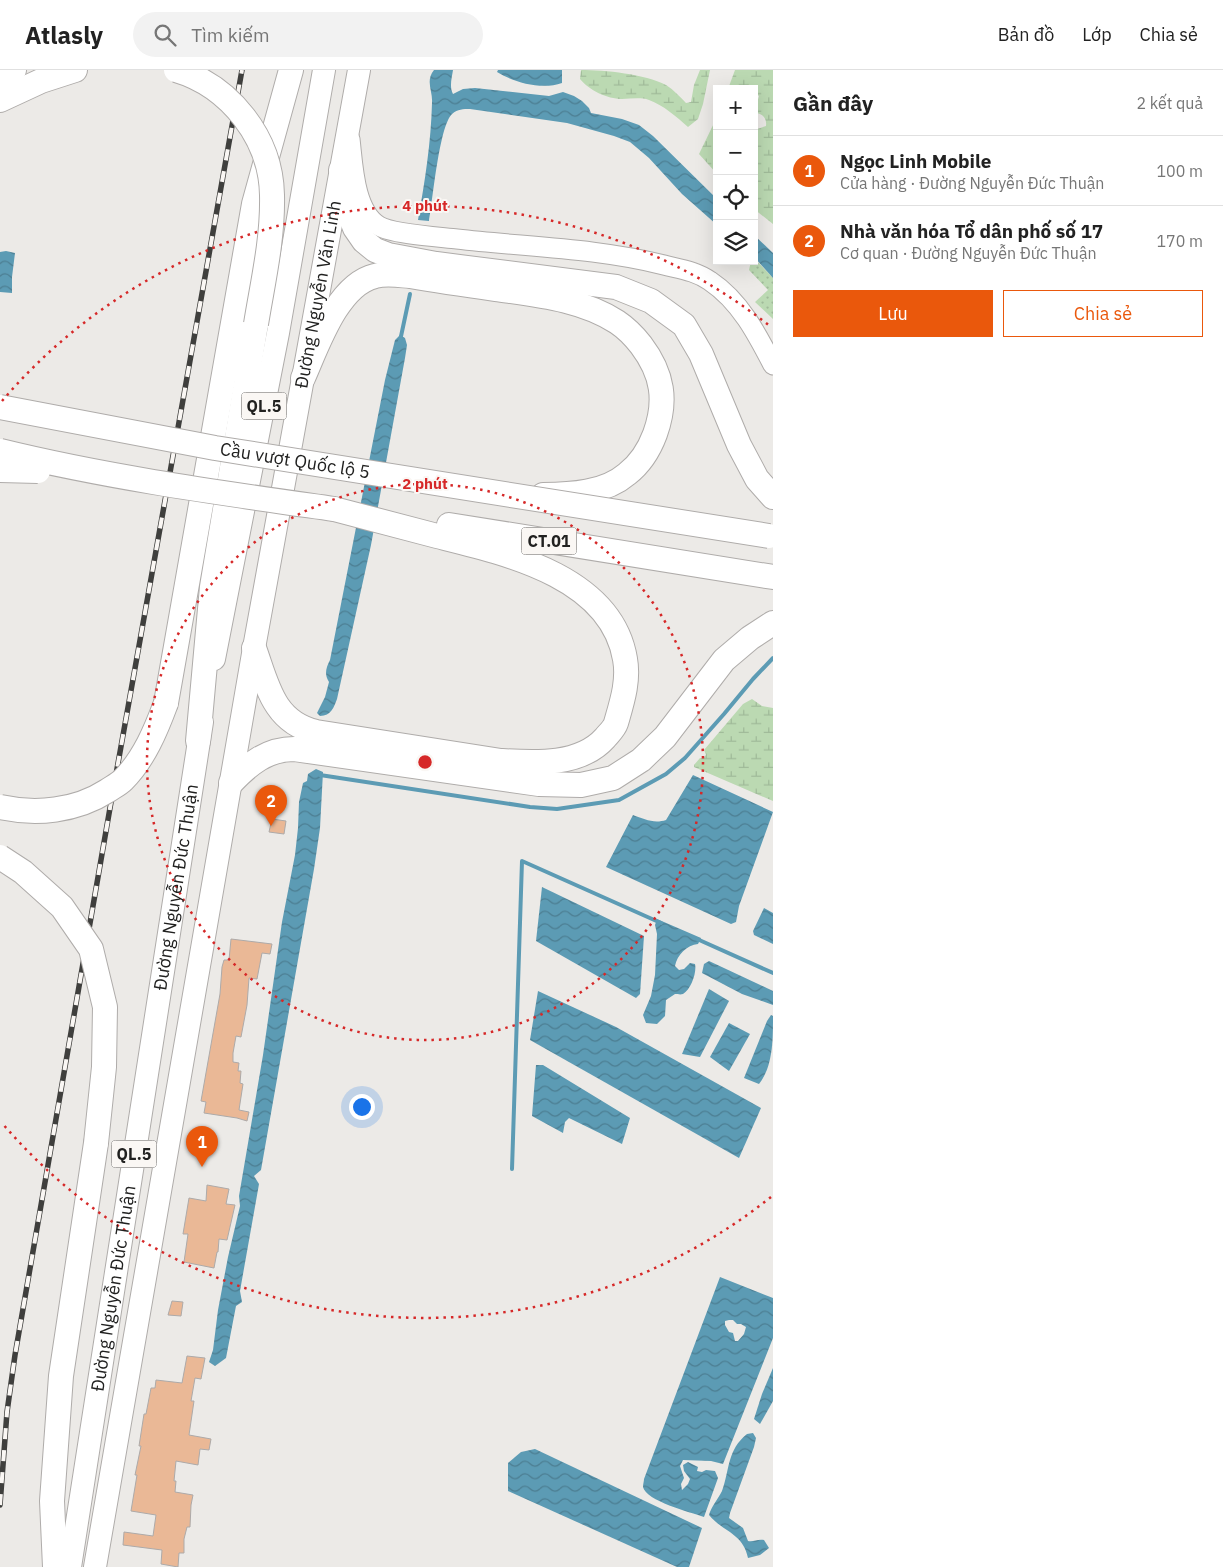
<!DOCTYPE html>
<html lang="vi">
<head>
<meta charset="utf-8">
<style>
  :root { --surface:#fff; --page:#f2f2f2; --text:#222; --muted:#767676; --line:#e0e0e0; --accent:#ea580c }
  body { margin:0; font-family:"IBM Plex Sans",sans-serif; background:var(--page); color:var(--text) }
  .controls { position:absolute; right:15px; top:15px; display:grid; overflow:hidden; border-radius:0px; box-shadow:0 5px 20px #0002 }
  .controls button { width:45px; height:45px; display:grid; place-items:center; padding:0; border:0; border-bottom:1px solid var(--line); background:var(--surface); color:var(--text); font:25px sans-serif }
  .you { position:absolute; left:361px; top:1036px; width:18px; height:18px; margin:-12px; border:4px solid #fff; border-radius:50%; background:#1a73e8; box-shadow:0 0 0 8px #1a73e833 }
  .badge { display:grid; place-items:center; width:32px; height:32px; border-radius:50%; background:var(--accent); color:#fff; font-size:16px; font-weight:700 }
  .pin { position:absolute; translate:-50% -41px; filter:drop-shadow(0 1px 2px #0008) }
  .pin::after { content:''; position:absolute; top:26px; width:18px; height:15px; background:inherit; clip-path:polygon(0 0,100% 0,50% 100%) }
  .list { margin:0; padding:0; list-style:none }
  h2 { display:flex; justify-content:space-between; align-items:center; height:65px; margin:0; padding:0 20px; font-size:21px }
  h2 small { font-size:16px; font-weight:400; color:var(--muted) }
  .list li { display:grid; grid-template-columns:32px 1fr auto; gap:15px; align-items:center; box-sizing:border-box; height:70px; padding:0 20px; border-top:1px solid var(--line) }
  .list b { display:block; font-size:19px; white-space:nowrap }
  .list p { margin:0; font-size:16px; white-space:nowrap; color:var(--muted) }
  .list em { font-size:16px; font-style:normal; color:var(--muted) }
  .actions { display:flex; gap:10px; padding:15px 20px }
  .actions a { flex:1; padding:11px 0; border:1px solid var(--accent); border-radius:0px; text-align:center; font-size:18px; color:var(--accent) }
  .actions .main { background:var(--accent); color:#fff }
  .icon { flex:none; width:28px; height:28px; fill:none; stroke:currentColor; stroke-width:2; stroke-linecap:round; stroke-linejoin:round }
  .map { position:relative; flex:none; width:773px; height:1497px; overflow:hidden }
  header { display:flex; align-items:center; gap:30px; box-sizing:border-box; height:70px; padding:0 25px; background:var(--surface); border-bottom:1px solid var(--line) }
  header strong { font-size:24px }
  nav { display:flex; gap:28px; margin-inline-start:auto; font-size:18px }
  .search { width:350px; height:45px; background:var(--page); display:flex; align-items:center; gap:12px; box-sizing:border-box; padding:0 18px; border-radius:28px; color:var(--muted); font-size:19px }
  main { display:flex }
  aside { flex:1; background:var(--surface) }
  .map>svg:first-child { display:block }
</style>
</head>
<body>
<header>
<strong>Atlasly</strong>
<div class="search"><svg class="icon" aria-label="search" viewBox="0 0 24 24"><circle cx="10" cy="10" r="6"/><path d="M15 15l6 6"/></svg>Tìm kiếm</div>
<nav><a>Bản đồ</a><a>Lớp</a><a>Chia sẻ</a></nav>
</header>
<main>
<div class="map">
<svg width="773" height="1497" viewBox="0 0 773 1497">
  <defs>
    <pattern id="grass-dots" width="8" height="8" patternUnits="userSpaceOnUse" patternTransform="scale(1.25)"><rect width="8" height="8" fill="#bbd9b2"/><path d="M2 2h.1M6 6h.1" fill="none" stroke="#a0ba99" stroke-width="1.8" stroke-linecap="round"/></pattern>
    <pattern id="wetland-marsh" width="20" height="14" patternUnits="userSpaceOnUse" patternTransform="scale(1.25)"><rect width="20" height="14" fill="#bbd9b2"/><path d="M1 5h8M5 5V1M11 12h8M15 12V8" fill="none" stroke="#a0ba99"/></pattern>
    <pattern id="water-waves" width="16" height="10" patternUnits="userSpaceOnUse" patternTransform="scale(1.25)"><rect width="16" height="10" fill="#5c9bb4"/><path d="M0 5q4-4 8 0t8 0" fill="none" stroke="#4c7e92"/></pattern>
  </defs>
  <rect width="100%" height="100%" fill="#eceae7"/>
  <polygon fill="url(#grass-dots)" points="754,188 773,208 773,249 755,232 768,220 749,200 751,191 754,191"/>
  <g fill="url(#wetland-marsh)">
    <path d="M581,0C605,0 645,4 666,15C674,20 680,27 686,33L691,32L694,15L700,0H710L703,34L698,49L688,57C677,47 663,35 649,30C640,27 631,29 622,29C607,29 589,20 580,9Z"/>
    <path d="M735,0H773V154L754,139V60L766,56C767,47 762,44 754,42V35L757,33L759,26L754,22V19H728Z"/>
    <polygon points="717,47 717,104 699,84"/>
    <polygon points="752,629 762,636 773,638 773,731 694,697 694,695 700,688 703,688 706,685 704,680 743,634"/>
  </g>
  <g fill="url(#water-waves)" fill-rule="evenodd">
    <path d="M434,0H453C452,7 449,17 453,24L463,19L475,18L549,26L563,22L574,26L582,31L589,38L591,43L622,49L639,55L653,66L717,129V155L682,124L649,88L630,72L614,66L567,53L470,39C463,39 458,39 452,44C439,57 433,129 429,151L418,150C425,111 431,72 432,33C433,21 425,11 434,0Z"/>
    <path d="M498,0H562V13C542,20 515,13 497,2Z"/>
    <polygon points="754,165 773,183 773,208 754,187"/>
    <polygon points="6,181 15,183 12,207 12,223 0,222 0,182"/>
    <path d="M400,265L405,268L407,275L405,288L371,475L337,629C334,637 331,646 320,646L317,643L325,627L329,612C324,604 326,598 330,590L385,310L395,270Z"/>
    <polygon points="316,699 323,702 320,758 314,799 261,1100 254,1106 259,1114 240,1221 242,1232 236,1236 226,1288 215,1296 209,1292 213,1280 218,1240 228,1187 240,1136 239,1126 263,985 282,852 295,785 298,758 299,732 303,713 307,711 308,704"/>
    <path d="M693,705L773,742L739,836L736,852L731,854L606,797L633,745C644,749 654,754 666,750Z"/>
    <polygon points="542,817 644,866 640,924 636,928 536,871"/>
    <polygon points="764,838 773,843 773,874 754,865 753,861"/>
    <path d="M657,849L701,868L698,874C687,875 677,885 675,896L679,900L684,899L690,893L695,894C697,902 691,920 683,924C680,925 678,924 675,924L666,930L665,946L657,954L646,953L643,945L651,926L655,905L657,864L655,855Z"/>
    <polygon points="709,891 773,921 773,935 742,924 702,903 704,894"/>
    <polygon points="709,919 729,931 700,987 682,984"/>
    <polygon points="538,921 616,957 761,1038 739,1088 530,970"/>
    <path d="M771,945L773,946C773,970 773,996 759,1014L744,1008L767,951Z"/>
    <polygon points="729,953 750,964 729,1001 710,987"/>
    <polygon points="536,995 543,995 630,1048 622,1074 569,1048 565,1052 563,1063 532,1046"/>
    <path d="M720,1207L773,1228V1268L723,1394L711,1391L683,1390L680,1396L684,1408L681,1414L682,1420L688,1414L690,1409L684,1401L683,1395L688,1392L698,1397L697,1401L702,1402L706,1400L715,1401L718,1408L704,1447C690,1442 646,1431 643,1417C643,1414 644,1411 644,1409ZM729,1250H733L737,1254H741L746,1257L744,1264L738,1271H735L733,1263L729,1262L725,1255V1251Z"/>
    <polygon points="773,1298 773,1331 760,1354 754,1349 762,1324"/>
    <path d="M753,1363L756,1368L754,1377L730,1443L729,1448L743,1458L748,1471C754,1472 757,1469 764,1470L769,1478L760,1485L748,1488C743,1463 723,1462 709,1445C711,1437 718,1429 722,1421C730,1399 727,1380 747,1364Z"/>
    <polygon points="535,1379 702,1458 689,1497 677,1497 508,1421 508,1393 521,1382"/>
  </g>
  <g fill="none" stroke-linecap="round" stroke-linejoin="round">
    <g stroke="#5c9bb4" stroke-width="4">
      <polyline points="400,271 410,224"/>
      <polyline points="320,705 530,737 557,739 619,730 666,704 685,688 724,644 753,609 773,588"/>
      <polyline points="697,869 773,903"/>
      <polyline points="512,1099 522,791 661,853"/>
    </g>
  </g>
  <g fill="#eab896" stroke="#adaaa9">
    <polygon points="272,749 286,751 284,764 269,762"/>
    <polygon points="231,869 272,874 270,884 262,883 257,909 249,908 247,935 241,967 236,966 233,983 233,992 239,993 238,1001 241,1001 240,1013 243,1014 239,1040 249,1042 247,1051 237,1048 204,1043 206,1032 201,1031 220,924 222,897 224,890 229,890"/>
    <polygon points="207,1115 229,1119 226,1134 235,1135 227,1170 219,1169 218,1182 217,1182 214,1198 184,1192 188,1164 183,1164 189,1128 206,1131"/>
    <polygon points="172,1231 183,1232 181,1246 168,1245"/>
    <polygon points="187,1286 205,1288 201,1309 195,1308 191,1331 194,1331 189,1365 211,1369 209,1380 200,1379 198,1395 176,1391 174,1411 176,1411 175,1422 193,1425 191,1435 190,1457 187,1457 184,1469 184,1483 179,1483 178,1497 161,1494 162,1480 123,1475 124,1462 153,1466 156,1445 131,1441 137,1405 135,1405 141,1376 139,1376 144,1344 146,1344 151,1318 155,1318 156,1310 182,1313"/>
  </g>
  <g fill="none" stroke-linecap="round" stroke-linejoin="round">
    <defs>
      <path id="secondary" d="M350,69C353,94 354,141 379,156C392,164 440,167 457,169C526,177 597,178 664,195C680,199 696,201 710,211C740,231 757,264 773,295"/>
      <g id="trunk">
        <polyline points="214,589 278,263 324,0"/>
        <path id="s1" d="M70,1497L202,652"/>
        <path id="s2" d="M95,1497L254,578L359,0"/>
      </g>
      <g id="motorway">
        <polyline points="0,6 14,0"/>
        <polyline points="0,30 41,11 75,0"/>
        <polyline points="341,100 348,141 355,158 364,171 375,180 388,185 436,194 616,217 651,231 684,255 701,284 739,375 757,409 773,427"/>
        <path d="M303,308C317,277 337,215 375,206C386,203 398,205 410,206C439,211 467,215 496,219C537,225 581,229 617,252C626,258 634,266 641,275C663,304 667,331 655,364C649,380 640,394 627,404C605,423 571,425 543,425"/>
        <polyline points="449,455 773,507"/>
        <path d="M254,578C267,614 273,652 316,662L501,691C535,693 580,696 605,668C609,663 614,659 616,653C622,632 629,611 625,589C611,506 505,483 437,466C402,457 368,448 334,439"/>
        <polyline points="166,633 254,134 291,0"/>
        <polyline points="198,671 212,517 256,254"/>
        <path d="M231,713C249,694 267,679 294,679L539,714L581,715L613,708L641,690L665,667L724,590L750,568L773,553"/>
        <polyline points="55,1497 52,1431 61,1306 96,1073"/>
      </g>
    </defs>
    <use href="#secondary" stroke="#afacaa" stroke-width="21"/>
    <use href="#trunk" stroke="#afacaa" stroke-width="24"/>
    <use href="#motorway" stroke="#afacaa" stroke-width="26"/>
    <use href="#secondary" stroke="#fff" stroke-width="19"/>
    <use href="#trunk" stroke="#fff" stroke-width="22"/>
    <use href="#motorway" stroke="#fff" stroke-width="24"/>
    <defs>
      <polyline id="rail" points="0,1435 7,1342 15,1285 110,738 242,0"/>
    </defs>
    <use href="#rail" stroke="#3f3f3d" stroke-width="5.5"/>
    <use href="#rail" stroke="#faf7f4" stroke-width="4" stroke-dasharray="11" stroke-linecap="butt"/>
    <defs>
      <g id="motorway-bridge">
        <path d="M176,0C230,16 271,68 272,125C273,169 263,211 256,254"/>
        <path id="s3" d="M0,337L215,378L769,466"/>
        <path d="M0,381C110,408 222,423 334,439"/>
        <polyline points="0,400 38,401"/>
        <path d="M0,737C36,745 76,741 107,721C113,717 119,714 123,710C144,689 156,660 166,633"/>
        <polyline points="0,787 23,802 62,837 91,879 105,937 104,997 96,1073"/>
      </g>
    </defs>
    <use href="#motorway-bridge" stroke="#afacaa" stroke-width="26" stroke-linecap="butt"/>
    <use href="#motorway-bridge" stroke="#fff" stroke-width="24"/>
  </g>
  <g fill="none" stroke="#d62828" stroke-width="2.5" stroke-dasharray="2.5 5">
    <circle cx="425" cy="692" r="278"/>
    <path d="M771 1127A556 556 0 0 1 2 1053M2 331A556 556 0 0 1 771 257"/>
  </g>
  <g text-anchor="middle" stroke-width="4" stroke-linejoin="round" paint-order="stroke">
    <g fill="#faf7f4" stroke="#626160" stroke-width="1">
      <rect x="241.5" y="322.5" width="45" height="27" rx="4"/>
      <rect x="521.5" y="457.5" width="55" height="27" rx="4"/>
      <rect x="111.5" y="1070.5" width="45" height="27" rx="4"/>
    </g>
    <g font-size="16" font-weight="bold" fill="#212120">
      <text x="264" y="342">QL.5</text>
      <text x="549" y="477">CT.01</text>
      <text x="134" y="1090">QL.5</text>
    </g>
    <g font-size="18" fill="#212120" stroke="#faf7f4">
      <text dy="6" stroke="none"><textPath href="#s2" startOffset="1292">Đường Nguyễn Văn Linh</textPath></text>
      <text dy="6" stroke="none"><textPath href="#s3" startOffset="300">Cầu vượt Quốc lộ 5</textPath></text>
      <text dy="6" stroke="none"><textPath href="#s1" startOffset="688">Đường Nguyễn Đức Thuận</textPath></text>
      <text dy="6" stroke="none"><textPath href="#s1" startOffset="282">Đường Nguyễn Đức Thuận</textPath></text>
    </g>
  </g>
  <circle cx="425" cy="692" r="8" fill="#d62828" stroke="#faf7f4" stroke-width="2.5"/>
  <g font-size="15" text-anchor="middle" font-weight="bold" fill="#d62828" stroke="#faf7f4" stroke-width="4" stroke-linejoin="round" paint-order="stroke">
    <text x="425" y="141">4 phút</text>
    <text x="425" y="419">2 phút</text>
  </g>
</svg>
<div class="controls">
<button>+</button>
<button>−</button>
<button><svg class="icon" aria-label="locate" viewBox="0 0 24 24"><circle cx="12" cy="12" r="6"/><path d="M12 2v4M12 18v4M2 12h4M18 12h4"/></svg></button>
<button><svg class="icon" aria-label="layers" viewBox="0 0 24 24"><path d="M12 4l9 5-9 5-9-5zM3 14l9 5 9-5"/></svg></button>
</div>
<div class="you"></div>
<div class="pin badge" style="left:202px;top:1097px">1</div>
<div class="pin badge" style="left:271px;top:756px">2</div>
</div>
<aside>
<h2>Gần đây<small>2 kết quả</small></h2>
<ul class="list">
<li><span class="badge">1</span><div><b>Ngọc Linh Mobile</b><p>Cửa hàng · Đường Nguyễn Đức Thuận</p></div><em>100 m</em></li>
<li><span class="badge">2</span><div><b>Nhà văn hóa Tổ dân phố số 17</b><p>Cơ quan · Đường Nguyễn Đức Thuận</p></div><em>170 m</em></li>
</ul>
<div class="actions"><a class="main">Lưu</a><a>Chia sẻ</a></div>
</aside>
</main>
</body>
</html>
